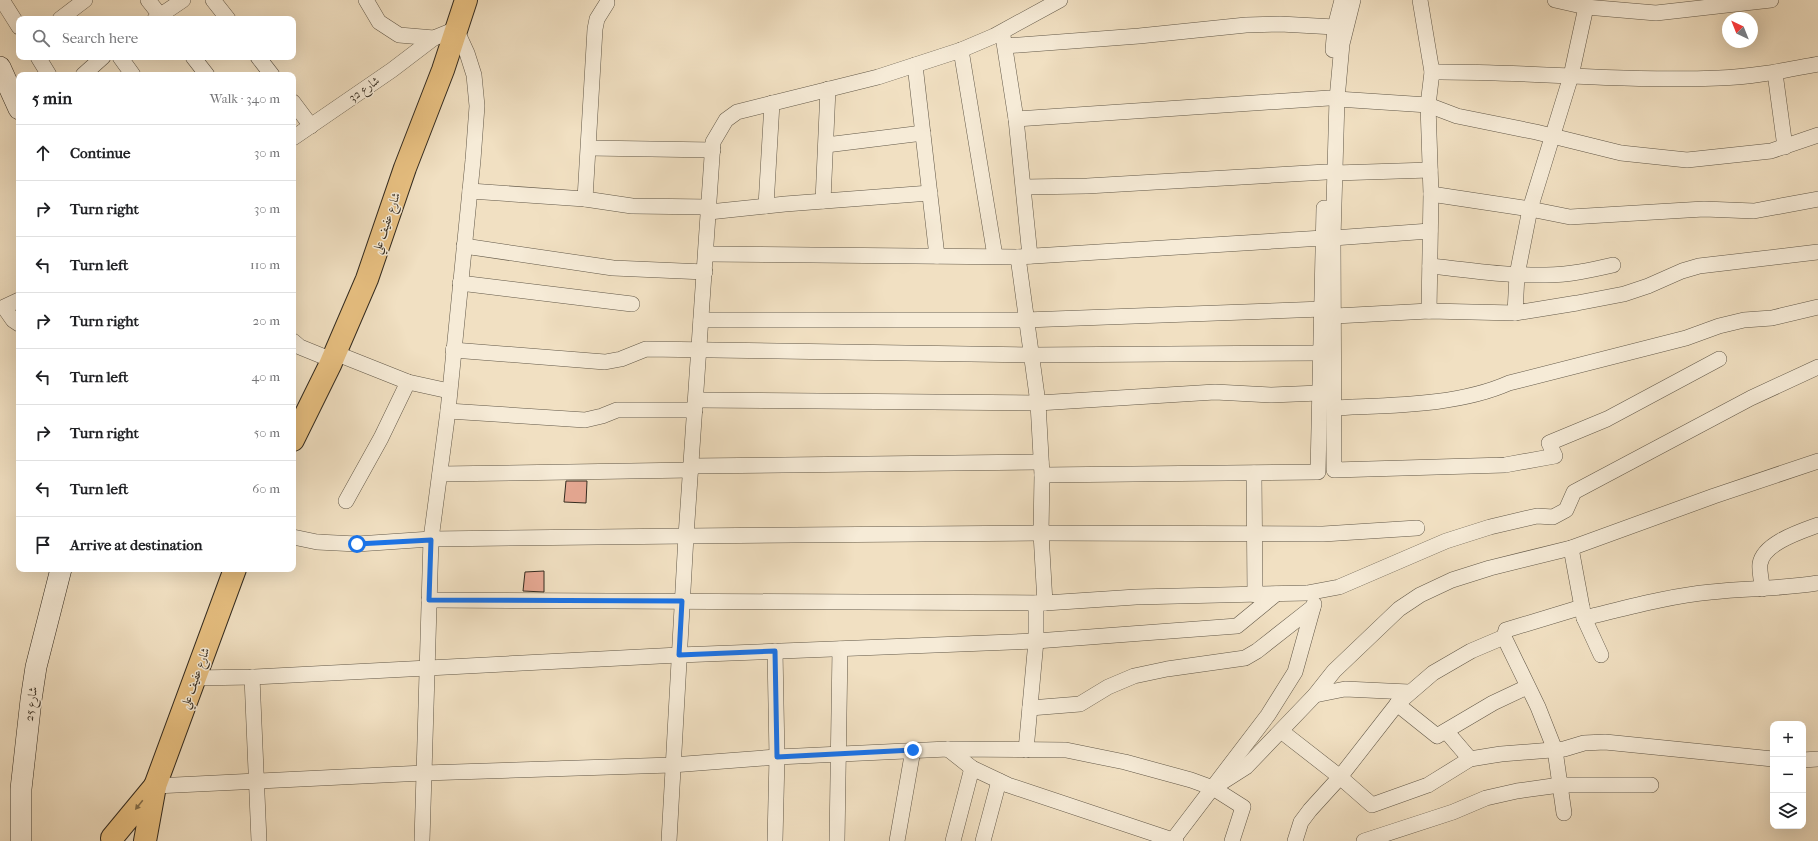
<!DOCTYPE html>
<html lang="en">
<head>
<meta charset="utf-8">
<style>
  :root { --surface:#fff; --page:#f6f6f6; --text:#202124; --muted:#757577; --line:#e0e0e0 }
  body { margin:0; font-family:"IM FELL French Canon",Amiri,serif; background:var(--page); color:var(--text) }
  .controls { position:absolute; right:12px; bottom:12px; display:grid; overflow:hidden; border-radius:8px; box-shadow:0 4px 16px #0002 }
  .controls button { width:36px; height:36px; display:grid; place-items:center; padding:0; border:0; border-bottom:1px solid var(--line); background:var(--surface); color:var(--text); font:20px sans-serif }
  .compass { position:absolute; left:1722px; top:12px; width:36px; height:36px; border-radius:50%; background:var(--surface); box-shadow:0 4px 16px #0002; rotate:317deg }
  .stop { position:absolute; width:12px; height:12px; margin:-9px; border:3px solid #1a73e8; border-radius:50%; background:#fff }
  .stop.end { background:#1a73e8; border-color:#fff; box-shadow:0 1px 4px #0008 }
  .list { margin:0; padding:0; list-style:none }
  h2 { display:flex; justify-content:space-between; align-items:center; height:52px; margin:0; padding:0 16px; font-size:17px }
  h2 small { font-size:13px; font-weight:400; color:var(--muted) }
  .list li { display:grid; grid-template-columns:26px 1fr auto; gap:12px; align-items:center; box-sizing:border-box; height:56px; padding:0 16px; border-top:1px solid var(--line) }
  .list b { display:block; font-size:15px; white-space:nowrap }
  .list em { font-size:13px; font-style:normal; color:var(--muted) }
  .icon { flex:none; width:22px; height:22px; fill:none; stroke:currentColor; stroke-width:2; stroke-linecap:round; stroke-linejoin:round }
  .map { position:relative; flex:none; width:1818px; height:841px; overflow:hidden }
  .search { position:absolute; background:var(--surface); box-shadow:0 4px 16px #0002; left:16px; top:16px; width:280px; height:44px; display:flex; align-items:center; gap:10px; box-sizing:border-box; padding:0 14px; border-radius:8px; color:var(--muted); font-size:15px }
  .panel { position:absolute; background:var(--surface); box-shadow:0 4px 16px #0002; left:16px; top:72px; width:280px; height:500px; border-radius:8px }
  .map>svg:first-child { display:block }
</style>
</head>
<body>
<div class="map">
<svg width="1818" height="841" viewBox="0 0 1818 841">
  <rect width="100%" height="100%" fill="#f1e0c2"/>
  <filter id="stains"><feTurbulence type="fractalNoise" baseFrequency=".005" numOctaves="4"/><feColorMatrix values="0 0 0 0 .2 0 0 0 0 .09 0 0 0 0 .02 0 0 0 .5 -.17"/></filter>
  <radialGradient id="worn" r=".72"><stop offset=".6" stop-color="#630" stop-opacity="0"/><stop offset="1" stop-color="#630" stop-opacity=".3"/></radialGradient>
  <g fill="#e7a994" stroke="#322a1f">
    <polygon points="566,481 587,481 586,503 564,502"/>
    <polygon points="544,571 544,592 523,591 525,572"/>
  </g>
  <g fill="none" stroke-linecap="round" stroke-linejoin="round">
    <defs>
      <g id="street">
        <polyline points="2,0 19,27"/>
        <polyline points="148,0 163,19"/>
        <polyline points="213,0 228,19"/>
        <polyline points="366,0 379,22 399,35 434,38 456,29 467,53 474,75 477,106 473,160 448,411 431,539 422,841"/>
        <polyline points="1353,0 1342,44 1337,99 1333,238 1334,470 1505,465 1555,456 1549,443 1607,419 1719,359"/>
        <polyline points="1420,0 1432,72 1428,105 1431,194 1429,311"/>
        <polyline points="1555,0 1586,7 1656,13 1771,0"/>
        <polyline points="60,19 85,0"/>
        <polyline points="155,19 183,0"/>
        <polyline points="1003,36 1016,119 1030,256"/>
        <polyline points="1005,46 1139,36 1246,25 1280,24 1335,27"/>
        <polyline points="961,50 995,256"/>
        <polyline points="1333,50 1335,27 1342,0"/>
        <polyline points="38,57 49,75"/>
        <polyline points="120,57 133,75"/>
        <polyline points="193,57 207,75"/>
        <polyline points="258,57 272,75"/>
        <polyline points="915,65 937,256"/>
        <path d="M1432,72C1527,71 1623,82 1719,78C1753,77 1786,70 1818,64"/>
        <polyline points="1775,73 1785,147"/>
        <polyline points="83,75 103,57"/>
        <polyline points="1337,99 1428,105 1457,116 1536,132 1621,153 1687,160 1771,151 1818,135"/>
        <polyline points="293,102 311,126"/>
        <polyline points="1016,119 1329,98"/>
        <polyline points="293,138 392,70 434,38"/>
        <polyline points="826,145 923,133"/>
        <polyline points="589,148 713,150"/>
        <polyline points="1335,173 1430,170"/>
        <polyline points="1024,187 1087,186 1326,172"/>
        <polyline points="470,191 585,199 632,206 709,207"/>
        <polyline points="1431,194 1530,209 1570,217 1704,209 1754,211 1818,199"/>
        <polyline points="585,199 595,29 597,19 607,3"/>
        <polyline points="823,201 828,89"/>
        <polyline points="766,206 772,103"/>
        <polyline points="709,212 785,204 930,193"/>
        <polyline points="1333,238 1430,231"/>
        <polyline points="464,246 613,268 705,272"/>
        <polyline points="706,254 1018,257 1323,238"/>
        <polyline points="1018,257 1038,403 1042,475 1041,533 1045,603"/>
        <path d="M1430,266C1468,270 1507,276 1546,275C1569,275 1591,270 1613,265"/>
        <polyline points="460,283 632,304"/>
        <polyline points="19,300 4,307 13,320 19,324"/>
        <polyline points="1515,313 1517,275 1530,209 1571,76 1586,7"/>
        <polyline points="1335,316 1429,311 1515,313 1577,303 1624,294 1648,286 1682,271 1699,266 1818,252"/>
        <polyline points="701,320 1025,320 1323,309"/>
        <polyline points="293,341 300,347 332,360"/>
        <polyline points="453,350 605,362 621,359 646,349 1031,355 1321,353"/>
        <polyline points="335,353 408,382 449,391"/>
        <polyline points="696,400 1038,403 1215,392 1271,395 1320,393"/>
        <path d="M1334,408C1391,405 1457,406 1509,383L1686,338L1719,326L1744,320L1772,318L1818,307"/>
        <polyline points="448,411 585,420 602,416 617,410 695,410"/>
        <polyline points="691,466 1041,462"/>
        <polyline points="1254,473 1255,595"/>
        <polyline points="440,474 691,470"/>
        <polyline points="1042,475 1318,472 1324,208"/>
        <polyline points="346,501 381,438 408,382"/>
        <polyline points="293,537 317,542 357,544 431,539 686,536 1041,533 1323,534 1417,528"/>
        <polyline points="1571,548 1584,618 1601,655"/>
        <path d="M1762,589C1762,581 1759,571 1760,564C1763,543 1802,531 1818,525"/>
        <polyline points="429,600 1045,603 1136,597 1307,593 1339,587 1446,541 1490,527 1537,516 1553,517 1566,510 1574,492 1751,398 1818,367"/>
        <path d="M1584,618C1626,608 1668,596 1711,592C1747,588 1783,589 1818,583"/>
        <polyline points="775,651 777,757 775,841"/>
        <polyline points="252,677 259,841"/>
        <polyline points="195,678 252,677 679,655 1036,641 1237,626 1276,594"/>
        <polyline points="1315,695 1345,689 1409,692"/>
        <polyline points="1397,704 1437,736 1493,703 1527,687"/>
        <polyline points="1030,708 1080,704 1108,687 1134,676 1167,669 1245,658 1257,651 1313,607"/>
        <polyline points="1281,731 1340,777 1372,805 1428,785 1470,759 1501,754 1564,749 1584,743 1605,742 1773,759"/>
        <polyline points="1446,731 1470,759"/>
        <polyline points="948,749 972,768 1008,785 1176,841"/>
        <polyline points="1026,750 1036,641 1036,603"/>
        <polyline points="1803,760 1818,759"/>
        <polyline points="155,786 424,773 672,765 777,757 948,749 1066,750 1125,762 1191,780 1213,788 1243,807 1232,841"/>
        <polyline points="1213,788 1246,767 1315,695 1334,671 1399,609 1420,595 1452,580 1490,568 1571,548 1714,496 1818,461"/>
        <polyline points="1564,813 1555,750 1538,707 1504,637 1506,630 1582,607"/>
        <polyline points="669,841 686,536 713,142 726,120 737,112 878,77 961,50 994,36 1060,0"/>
        <polyline points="837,841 840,649"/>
        <polyline points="897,841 913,750"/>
        <polyline points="953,841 972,768"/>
        <polyline points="983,841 999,781"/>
        <polyline points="1172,841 1268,715 1295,672 1314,604"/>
        <polyline points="1295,841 1301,822 1310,810 1340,777 1397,704 1433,673 1471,651 1504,637"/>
        <polyline points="1364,841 1453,812 1486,798 1517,791 1560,785 1651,785"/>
      </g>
      <g id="secondary">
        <polyline points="0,67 19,109"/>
        <polyline points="21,841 21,789 31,700 36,667 61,569"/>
      </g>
      <g id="primary">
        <polyline points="293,440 330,365 367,279 405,168 443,70 466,0"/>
        <polyline points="155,786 235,569"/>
        <polyline points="112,838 155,786 145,841"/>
      </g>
    </defs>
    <use href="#street" stroke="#625848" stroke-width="16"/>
    <use href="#secondary" stroke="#322a1f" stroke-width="22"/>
    <use href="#primary" stroke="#322a1f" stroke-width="24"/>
    <use href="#street" stroke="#f6ebd7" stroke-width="15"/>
    <use href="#secondary" stroke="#f6ebd7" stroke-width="21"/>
    <use href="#primary" stroke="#e8c081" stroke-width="22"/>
  </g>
  <defs><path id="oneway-solid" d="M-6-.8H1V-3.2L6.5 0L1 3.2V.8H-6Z"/></defs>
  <use fill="#846e4b" href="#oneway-solid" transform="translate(139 805) rotate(129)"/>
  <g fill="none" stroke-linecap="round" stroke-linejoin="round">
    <polyline stroke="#1a73e8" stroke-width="5" points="357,544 431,540 429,600 682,601 679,655 775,651 777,757 913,750"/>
  </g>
  <g text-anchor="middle" stroke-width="3" stroke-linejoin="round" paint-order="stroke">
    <g font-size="12" fill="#322a1f" stroke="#f6ebd7">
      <text transform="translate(364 89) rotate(-35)" y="4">شارع 32</text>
      <text transform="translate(386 223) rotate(-71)" y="4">شارع عفيف علي</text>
      <text transform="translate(195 678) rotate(-70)" y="4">شارع عفيف علي</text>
      <text transform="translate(31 704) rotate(-83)" y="4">شارع 25</text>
    </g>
  </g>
  <rect width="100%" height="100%" filter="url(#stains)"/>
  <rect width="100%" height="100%" fill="url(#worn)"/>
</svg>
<div class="controls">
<button>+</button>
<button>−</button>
<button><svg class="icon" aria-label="layers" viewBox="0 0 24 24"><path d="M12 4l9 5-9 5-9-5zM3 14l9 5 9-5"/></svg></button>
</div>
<svg class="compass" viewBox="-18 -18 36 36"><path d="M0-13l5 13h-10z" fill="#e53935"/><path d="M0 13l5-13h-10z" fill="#757577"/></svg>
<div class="stop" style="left:357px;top:544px"></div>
<div class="stop end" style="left:913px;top:750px"></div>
<div class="search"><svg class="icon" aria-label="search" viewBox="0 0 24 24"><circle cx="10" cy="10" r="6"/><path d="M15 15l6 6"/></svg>Search here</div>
<section class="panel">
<h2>5 min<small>Walk · 340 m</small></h2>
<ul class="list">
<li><svg class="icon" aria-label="ahead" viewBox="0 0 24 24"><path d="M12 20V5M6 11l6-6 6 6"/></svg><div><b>Continue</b></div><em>30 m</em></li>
<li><svg class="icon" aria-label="right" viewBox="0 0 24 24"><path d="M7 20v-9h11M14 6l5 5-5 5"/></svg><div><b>Turn right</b></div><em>30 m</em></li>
<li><svg class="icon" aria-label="left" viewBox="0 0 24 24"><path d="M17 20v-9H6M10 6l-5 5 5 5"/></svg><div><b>Turn left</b></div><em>110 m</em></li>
<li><svg class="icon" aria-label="right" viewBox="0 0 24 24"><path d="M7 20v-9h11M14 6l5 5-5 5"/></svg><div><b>Turn right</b></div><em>20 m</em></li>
<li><svg class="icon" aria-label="left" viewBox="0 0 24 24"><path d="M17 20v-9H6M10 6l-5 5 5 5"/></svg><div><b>Turn left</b></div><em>40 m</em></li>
<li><svg class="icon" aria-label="right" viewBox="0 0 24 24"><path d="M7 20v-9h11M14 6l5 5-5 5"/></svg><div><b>Turn right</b></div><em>50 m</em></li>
<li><svg class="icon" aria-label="left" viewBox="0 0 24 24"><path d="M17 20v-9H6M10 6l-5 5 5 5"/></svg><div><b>Turn left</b></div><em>60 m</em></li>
<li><svg class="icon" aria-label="arrive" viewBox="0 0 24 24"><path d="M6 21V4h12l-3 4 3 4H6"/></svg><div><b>Arrive at destination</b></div></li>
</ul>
</section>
</div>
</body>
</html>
